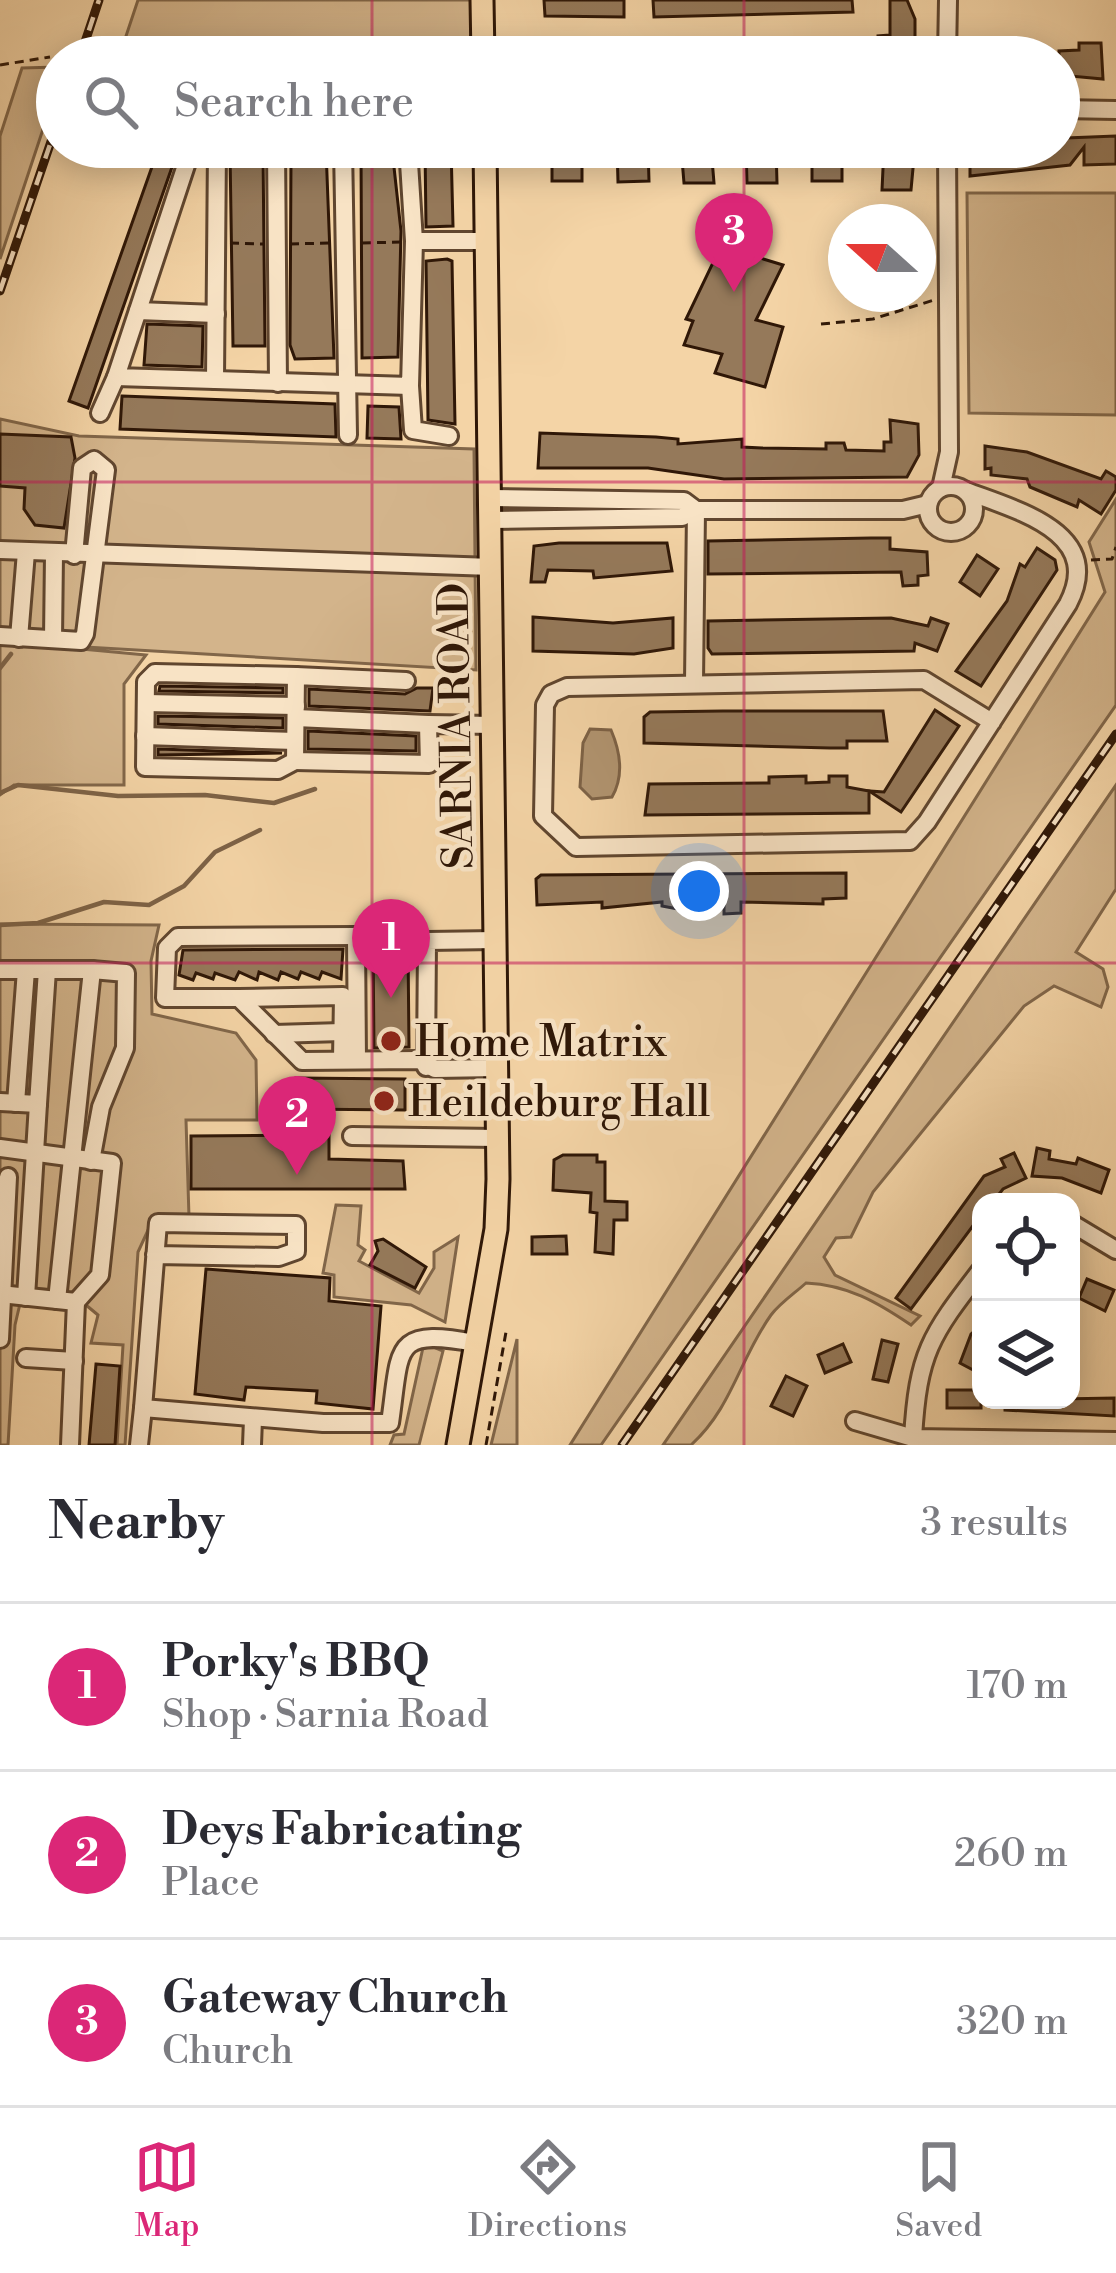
<!DOCTYPE html>
<html lang="en">
<head>
<meta charset="utf-8">
<style>
  :root { --surface:#fff; --page:#f7f7f7; --text:#2b2b33; --muted:#7c7c81; --line:#e1e1e2; --accent:#db2777 }
  body { margin:0; font-family:"Libre Bodoni",serif; background:var(--page); color:var(--text) }
  .controls { position:absolute; right:36px; bottom:36px; display:grid; overflow:hidden; border-radius:24px; box-shadow:0 6px 30px #0003 }
  .controls button { width:108px; height:108px; display:grid; place-items:center; padding:0; border:0; border-bottom:3px solid var(--line); background:var(--surface); color:var(--text); font:60px sans-serif }
  .compass { position:absolute; left:828px; top:204px; width:108px; height:108px; border-radius:50%; background:var(--surface); box-shadow:0 6px 30px #0003; rotate:291deg }
  .you { position:absolute; left:699px; top:891px; width:42px; height:42px; margin:-30px; border:9px solid #fff; border-radius:50%; background:#1a73e8; box-shadow:0 0 0 18px #1a73e833 }
  .badge { display:grid; place-items:center; width:78px; height:78px; border-radius:50%; background:var(--accent); color:#fff; font-size:39px; font-weight:700 }
  .pin { position:absolute; translate:-50% -99px; filter:drop-shadow(0 3px 6px #0008) }
  .pin::after { content:''; position:absolute; top:63px; width:42px; height:36px; background:inherit; clip-path:polygon(0 0,100% 0,50% 100%) }
  .list { margin:0; padding:0; list-style:none }
  h2 { display:flex; justify-content:space-between; align-items:center; height:156px; margin:0; padding:0 48px; font-size:51px }
  h2 small { font-size:39px; font-weight:400; color:var(--muted) }
  .list li { display:grid; grid-template-columns:78px 1fr auto; gap:36px; align-items:center; box-sizing:border-box; height:168px; padding:0 48px; border-top:3px solid var(--line) }
  .list b { display:block; font-size:45px; white-space:nowrap }
  .list p { margin:0; font-size:39px; white-space:nowrap; color:var(--muted) }
  .list em { font-size:39px; font-style:normal; color:var(--muted) }
  .icon { flex:none; width:66px; height:66px; fill:none; stroke:currentColor; stroke-width:2; stroke-linecap:round; stroke-linejoin:round }
  .map { position:relative; flex:none; width:1116px; height:1445px; overflow:hidden }
  .search { position:absolute; background:var(--surface); box-shadow:0 6px 30px #0003; left:36px; right:36px; top:36px; height:132px; display:flex; align-items:center; gap:30px; box-sizing:border-box; padding:0 42px; border-radius:66px; color:var(--muted); font-size:45px }
  .sheet { height:660px; background:var(--surface) }
  nav { display:flex; justify-content:space-around; align-items:center; box-sizing:border-box; height:168px; border-top:3px solid var(--line); background:var(--surface); font-size:33px; color:var(--muted) }
  nav a { display:grid; justify-items:center; gap:6px }
  nav .on { color:var(--accent) }
  .map>svg:first-child { display:block }
</style>
</head>
<body>
<div class="map">
<svg width="1116" height="1445" viewBox="0 0 1116 1445">
  <rect width="100%" height="100%" fill="#f4d4a6"/>
  <filter id="stains"><feTurbulence type="fractalNoise" baseFrequency=".00167" numOctaves="4"/><feColorMatrix values="0 0 0 0 .2 0 0 0 0 .09 0 0 0 0 .02 0 0 0 .5 -.17"/></filter>
  <radialGradient id="worn" r=".72"><stop offset=".6" stop-color="#630" stop-opacity="0"/><stop offset="1" stop-color="#630" stop-opacity=".3"/></radialGradient>
  <g fill="#d3b48b" stroke="#816649" stroke-width="3">
    <polygon points="138,0 471,0 471,49 466,56 125,39"/>
    <polygon points="57,67 57,87 0,259 0,136 22,68"/>
    <polygon points="967,193 1116,193 1116,415 969,413"/>
    <polygon points="0,419 79,436 474,449 476,670 17,643 146,655 124,684 124,785 14,785 0,795"/>
    <polygon points="1116,499 1116,705 601,1445 570,1445 1105,592 1089,542"/>
    <path d="M1116,785V889L1076,952L1103,969L1108,987L1101,1007L1054,986L1024,1006L873,1192L851,1237L836,1238L824,1257L835,1275L920,1316L911,1325C877,1302 848,1285 806,1283C795,1293 780,1303 771,1315C740,1358 732,1408 691,1445H663Z"/>
    <path d="M0,924L159,925L151,961L152,1014L236,1033L256,1060L257,1120H186L189,1217L149,1228L138,1252L125,1445H117L123,1345L91,1343L98,1315C73,1293 57,1285 23,1291L15,1325L8,1445H0Z"/>
    <polygon points="336,1205 361,1206 358,1245 365,1250 359,1261 419,1293 434,1268 434,1252 458,1237 445,1322 411,1305 334,1297 334,1275 323,1273"/>
    <polygon points="517,1339 517,1445 491,1445"/>
    <polygon points="424,1343 443,1351 419,1445 390,1445 394,1435 404,1434"/>
  </g>
  <path fill="#b19470" stroke="#7d6246" stroke-width="3" d="M590,729L611,730C620,751 624,776 612,797L592,799L580,787L583,743Z"/>
  <g fill="none" stroke-linecap="round" stroke-linejoin="round">
    <g stroke="#7d6246" stroke-width="4.5">
      <polyline points="0,668 11,654"/>
      <polyline points="0,793 18,785 118,796 205,795 274,803 315,789"/>
      <polyline points="0,925 38,923 104,902 149,905 184,886 215,852 260,830"/>
    </g>
  </g>
  <g fill="#95795a" stroke="#2f1707" stroke-width="3">
    <polygon points="544,0 624,0 624,17 545,16"/>
    <polygon points="653,0 852,0 853,12 654,17"/>
    <polygon points="890,0 907,0 915,19 915,57 878,57 878,36 890,35"/>
    <polygon points="1079,43 1101,43 1103,79 1059,75 1059,51 1079,50"/>
    <polygon points="1116,136 1116,164 1084,165 1084,147 1070,165 970,176 970,147 1059,147 1066,138"/>
    <polygon points="159,147 179,147 88,408 69,401"/>
    <polygon points="425,147 451,147 453,226 426,227"/>
    <rect x="552" y="147" width="30" height="34"/>
    <polygon points="617,147 648,147 649,181 618,182"/>
    <polygon points="681,147 711,147 714,183 684,183"/>
    <polygon points="746,147 776,147 777,183 747,183"/>
    <rect x="812" y="147" width="30" height="34"/>
    <polygon points="884,147 915,147 911,190 882,190"/>
    <polygon points="326,149 334,358 295,359 290,345 291,158 294,151"/>
    <polygon points="392,149 401,231 398,357 362,358 361,151"/>
    <polygon points="263,151 265,346 233,346 230,152"/>
    <polygon points="721,246 783,265 756,320 783,327 765,387 715,373 722,354 684,345 693,321 686,319"/>
    <polygon points="447,259 452,261 455,424 428,420 426,261"/>
    <polygon points="147,324 203,326 202,367 144,365"/>
    <polygon points="122,396 335,404 336,437 120,429"/>
    <polygon points="368,406 399,407 401,439 367,438"/>
    <polygon points="890,420 918,424 919,455 907,477 724,479 648,468 538,468 540,433 656,437 678,439 678,444 742,439 742,447 762,448 826,449 826,443 844,443 846,450 884,451 884,442 891,442"/>
    <polygon points="0,434 71,437 75,458 64,528 35,525 24,509 25,488 0,486"/>
    <polygon points="985,446 1027,452 1101,479 1106,471 1116,477 1116,490 1101,514 1079,500 1077,507 1030,487 1027,479 991,475 991,468 985,469"/>
    <polygon points="871,538 890,538 890,549 927,552 928,575 918,576 918,585 903,586 901,572 708,574 708,541"/>
    <polygon points="559,543 667,543 672,571 594,578 593,571 548,570 545,582 531,582 534,546"/>
    <polygon points="1037,548 1055,560 1057,570 981,686 956,671 1007,601 1020,564 1025,567"/>
    <polygon points="977,555 998,569 980,596 960,582"/>
    <polygon points="533,617 613,623 673,618 673,648 634,654 533,651"/>
    <polygon points="891,618 928,626 931,618 948,624 937,651 915,643 914,651 712,654 708,648 708,621"/>
    <polygon points="160,686 283,688 283,693 159,691"/>
    <polygon points="417,688 433,688 430,711 309,706 309,689 405,694"/>
    <polygon points="935,710 959,726 901,812 869,791 884,792"/>
    <polygon points="723,711 883,711 887,741 847,741 847,748 830,748 644,743 644,717 650,712"/>
    <polygon points="158,716 283,718 283,728 158,724"/>
    <polygon points="308,731 416,736 416,751 308,749"/>
    <polygon points="158,749 282,753 158,755"/>
    <polygon points="806,776 806,783 829,782 829,776 847,776 847,787 869,791 869,813 645,815 649,784 769,783 769,777"/>
    <polygon points="846,873 846,898 823,899 823,904 741,902 741,913 724,914 724,906 683,910 662,906 662,902 602,908 602,902 537,905 536,879 541,875"/>
    <polygon points="373,948 408,948 409,1047 374,1048"/>
    <polygon points="343,949 341,979 322,972 319,979 301,972 298,979 281,972 278,980 259,972 257,980 239,972 235,980 215,973 213,979 196,973 193,980 179,975 183,950"/>
    <polygon points="296,1078 405,1079 405,1110 297,1109"/>
    <polygon points="329,1135 329,1159 403,1161 405,1189 191,1189 191,1136"/>
    <polygon points="1037,1148 1050,1151 1049,1159 1076,1164 1078,1158 1109,1170 1101,1193 1062,1178 1032,1176"/>
    <polygon points="1014,1153 1026,1178 1003,1189 993,1202 981,1202 981,1215 911,1309 896,1298 984,1176 1005,1167 1001,1159"/>
    <polygon points="563,1155 597,1155 597,1162 605,1162 605,1201 627,1202 627,1220 614,1220 613,1254 595,1252 597,1213 590,1212 591,1193 553,1190 554,1160"/>
    <polygon points="566,1236 567,1254 532,1254 532,1237"/>
    <polygon points="383,1239 426,1267 415,1288 370,1265 378,1251 375,1241"/>
    <polygon points="206,1269 330,1278 329,1301 381,1306 373,1409 316,1403 317,1391 246,1387 244,1400 195,1394"/>
    <polygon points="1087,1279 1114,1290 1105,1311 1079,1298"/>
    <polygon points="981,1325 981,1359 975,1371 960,1363 971,1334"/>
    <polygon points="882,1340 898,1344 888,1382 873,1379"/>
    <polygon points="843,1344 851,1362 825,1373 818,1355"/>
    <polygon points="96,1364 120,1366 115,1445 89,1445"/>
    <polygon points="786,1376 807,1386 793,1416 771,1406"/>
    <rect x="947" y="1390" width="34" height="18"/>
    <polygon points="1114,1398 1114,1416 1005,1410 1005,1400"/>
  </g>
  <g fill="none" stroke-linecap="round" stroke-linejoin="round">
    <defs>
      <g id="minor">
        <polyline points="947,57 948,0"/>
        <polyline points="1059,109 1116,110"/>
        <polyline points="192,147 116,377 410,386 414,241 408,147"/>
        <polyline points="276,147 278,383"/>
        <polyline points="343,147 348,435"/>
        <polyline points="414,241 487,241"/>
        <polyline points="138,311 216,314"/>
        <polyline points="215,380 217,147"/>
        <polyline points="410,386 413,430 449,436"/>
        <polyline points="100,413 116,377"/>
        <circle cx="951" cy="509" r="23"/>
        <polyline points="941,488 949,452 947,147"/>
        <path d="M966,491C1019,511 1105,533 1068,604L927,822L910,841L576,847L543,816L545,705L551,694L567,687L924,680L992,722"/>
        <polyline points="491,498 684,501 696,510"/>
        <polyline points="491,520 682,517 696,510 903,510 928,504"/>
        <polyline points="0,550 492,567"/>
        <polyline points="0,636 81,641 85,634 106,470 94,460 82,468 74,555"/>
        <polyline points="19,638 26,552"/>
        <polyline points="53,639 54,554"/>
        <polyline points="406,681 296,676 295,761 429,764 428,724 494,725"/>
        <polyline points="694,682 696,510"/>
        <polyline points="146,703 296,706"/>
        <polyline points="296,718 428,724"/>
        <polyline points="145,736 295,741"/>
        <polyline points="295,761 278,770 145,767 146,682 155,673 296,676"/>
        <polyline points="356,936 178,937 167,948 165,998 239,998 302,1061 419,1060 435,1069 497,1068"/>
        <polyline points="0,970 92,970 57,1300"/>
        <polyline points="239,998 343,996 342,1060"/>
        <polyline points="274,1034 342,1032"/>
        <polyline points="357,1060 356,936 407,934 427,941"/>
        <polyline points="426,1067 427,941 496,940"/>
        <polyline points="0,1102 38,1104 47,970"/>
        <polyline points="16,1103 26,970"/>
        <polyline points="352,1136 496,1138"/>
        <polyline points="0,1148 112,1163 100,1275 76,1302"/>
        <polyline points="91,1161 101,1107 125,1048 126,973 92,970"/>
        <polyline points="1071,1223 1116,1250"/>
        <path d="M155,1255L279,1257L296,1251V1225L158,1223L143,1408L323,1423H390C401,1348 391,1327 475,1343"/>
        <polyline points="0,1294 76,1302 70,1445"/>
        <polyline points="26,1297 38,1104"/>
        <polyline points="0,1339 8,1177"/>
        <polyline points="26,1358 74,1361"/>
        <polyline points="855,1421 913,1438 1116,1441"/>
        <path d="M913,1438C918,1353 930,1336 981,1270"/>
        <polyline points="139,1445 143,1408"/>
        <polyline points="252,1445 253,1419"/>
      </g>
      <g id="major">
        <polyline points="482,0 483,57"/>
        <polyline points="458,1445 496,1229 498,1179 485,147"/>
      </g>
    </defs>
    <use href="#minor" stroke="#60462f" stroke-width="22"/>
    <use href="#major" stroke="#2f1707" stroke-width="27"/>
    <g stroke="#2f1707" stroke-width="3" stroke-dasharray="9 6" stroke-linecap="butt">
      <polyline points="0,65 50,57"/>
      <polyline points="230,243 263,244"/>
      <polyline points="362,243 401,242"/>
      <polyline points="290,244 329,243"/>
      <polyline points="821,324 873,319 934,300"/>
      <polyline points="1091,560 1112,559 1116,547"/>
      <polyline points="486,1445 506,1332 502,1331"/>
    </g>
    <use href="#minor" stroke="#f8e3c5" stroke-width="16"/>
    <use href="#major" stroke="#f4d4a6" stroke-width="21"/>
    <defs>
      <g id="rail">
        <polyline points="80,57 99,0"/>
        <polyline points="0,291 57,124"/>
        <polyline points="622,1445 1116,734"/>
      </g>
    </defs>
    <use href="#rail" stroke="#2f1707" stroke-width="9"/>
    <use href="#rail" stroke="#f8e3c5" stroke-width="4.5" stroke-dasharray="14" stroke-linecap="butt"/>
  </g>
  <path fill="none" stroke="#c2185b" stroke-width="3" stroke-opacity="0.55" d="M372,0V57M744,0V57M372,147V1445M744,147V1445M0,482H1116M0,963H1116"/>
  <g fill="#8f2418" stroke="#f8e3c5" stroke-width="4.5">
    <circle cx="391" cy="1041" r="12"/>
    <circle cx="384" cy="1101" r="12"/>
  </g>
  <g text-anchor="middle" stroke-width="9" stroke-linejoin="round" paint-order="stroke">
    <g font-size="42" fill="#2f1707" stroke="#f8e3c5">
      <text transform="translate(455 726) rotate(-91)" y="15">SARNIA ROAD</text>
    </g>
    <g font-size="42" fill="#2f1707" stroke="#f8e3c5" text-anchor="start">
      <text x="415" y="1056">Home Matrix</text>
      <text x="408" y="1116">Heildeburg Hall</text>
    </g>
  </g>
  <rect width="100%" height="100%" filter="url(#stains)"/>
  <rect width="100%" height="100%" fill="url(#worn)"/>
</svg>
<div class="controls">
<button><svg class="icon" aria-label="locate" viewBox="0 0 24 24"><circle cx="12" cy="12" r="6"/><path d="M12 2v4M12 18v4M2 12h4M18 12h4"/></svg></button>
<button><svg class="icon" aria-label="layers" viewBox="0 0 24 24"><path d="M12 4l9 5-9 5-9-5zM3 14l9 5 9-5"/></svg></button>
</div>
<svg class="compass" viewBox="-18 -18 36 36"><path d="M0-13l5 13h-10z" fill="#e53935"/><path d="M0 13l5-13h-10z" fill="#7c7c81"/></svg>
<div class="you"></div>
<div class="pin badge" style="left:391px;top:998px">1</div>
<div class="pin badge" style="left:297px;top:1175px">2</div>
<div class="pin badge" style="left:734px;top:292px">3</div>
<div class="search"><svg class="icon" aria-label="search" viewBox="0 0 24 24"><circle cx="10" cy="10" r="6"/><path d="M15 15l6 6"/></svg>Search here</div>
</div>
<section class="sheet">
<h2>Nearby<small>3 results</small></h2>
<ul class="list">
<li><span class="badge">1</span><div><b>Porky's BBQ</b><p>Shop · Sarnia Road</p></div><em>170 m</em></li>
<li><span class="badge">2</span><div><b>Deys Fabricating</b><p>Place</p></div><em>260 m</em></li>
<li><span class="badge">3</span><div><b>Gateway Church</b><p>Church</p></div><em>320 m</em></li>
</ul>
</section>
<nav>
<a class="on"><svg class="icon" aria-label="map" viewBox="0 0 24 24"><path d="M3 6l6-2 6 2 6-2v14l-6 2-6-2-6 2zM9 4v14M15 6v14"/></svg>Map</a>
<a><svg class="icon" aria-label="directions" viewBox="0 0 24 24"><path d="M12 3l9 9-9 9-9-9zM9 14v-3h6M13 9l2 2-2 2"/></svg>Directions</a>
<a><svg class="icon" aria-label="saved" viewBox="0 0 24 24"><path d="M7 4h10v16l-5-4-5 4z"/></svg>Saved</a>
</nav>
</body>
</html>
